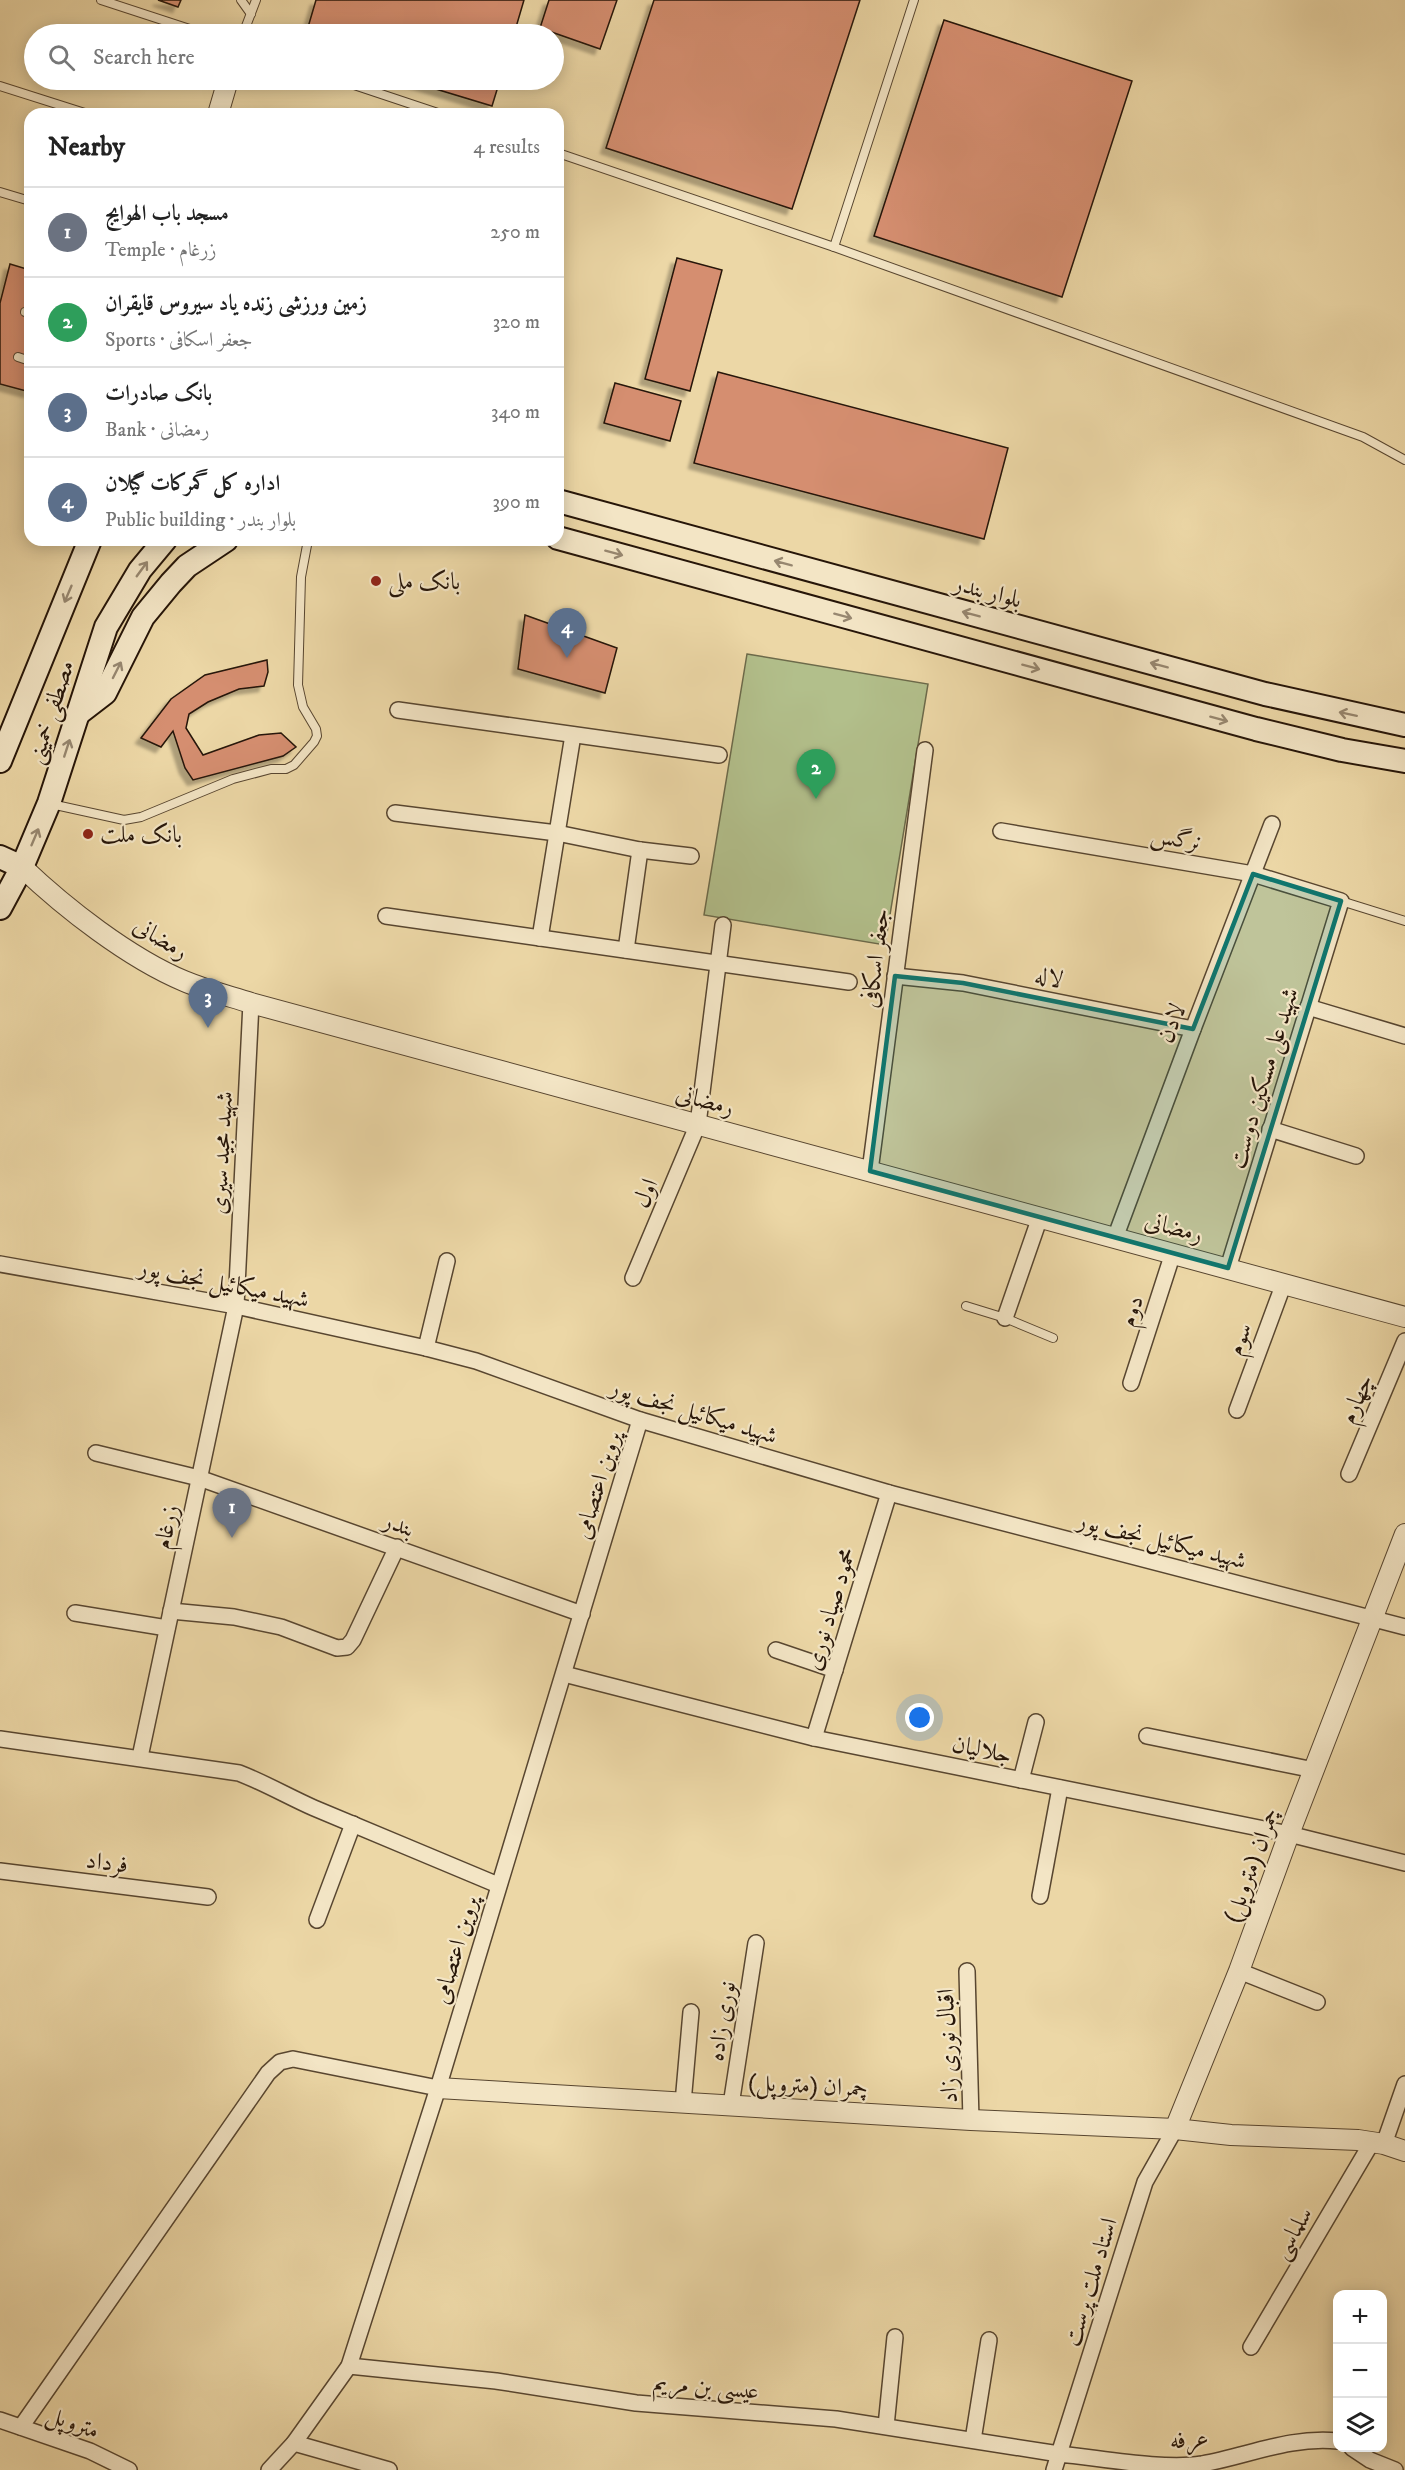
<!DOCTYPE html>
<html lang="en">
<head>
<meta charset="utf-8">
<style>
  :root { --surface:#fff; --page:#f2f2f2; --text:#222; --muted:#767676; --line:#e0e0e0; --accent:#2563eb }
  body { margin:0; font-family:"IM FELL DW Pica",Amiri,serif; background:var(--page); color:var(--text) }
  .controls { position:absolute; right:18px; bottom:18px; display:grid; overflow:hidden; border-radius:12px; box-shadow:0 3px 15px #0003 }
  .controls button { width:54px; height:54px; display:grid; place-items:center; padding:0; border:0; border-bottom:2px solid var(--line); background:var(--surface); color:var(--text); font:30px sans-serif }
  .you { position:absolute; left:920px; top:1718px; width:21px; height:21px; margin:-15px; border:4px solid #fff; border-radius:50%; background:#1a73e8; box-shadow:0 0 0 9px #1a73e833 }
  .badge { display:grid; place-items:center; width:39px; height:39px; border-radius:50%; background:var(--accent); color:#fff; font-size:20px; font-weight:700 }
  .pin { position:absolute; translate:-50% -50px; filter:drop-shadow(0 2px 3px #0008) }
  .pin::after { content:''; position:absolute; top:32px; width:21px; height:18px; background:inherit; clip-path:polygon(0 0,100% 0,50% 100%) }
  .list { margin:0; padding:0; list-style:none }
  h2 { display:flex; justify-content:space-between; align-items:center; height:78px; margin:0; padding:0 24px; font-size:26px }
  h2 small { font-size:20px; font-weight:400; color:var(--muted) }
  .list li { display:grid; grid-template-columns:39px 1fr auto; gap:18px; align-items:center; box-sizing:border-box; height:90px; padding:0 24px; border-top:2px solid var(--line) }
  .list b { display:block; font-size:22px; white-space:nowrap }
  .list p { margin:0; font-size:20px; white-space:nowrap; color:var(--muted) }
  .list em { font-size:20px; font-style:normal; color:var(--muted) }
  .icon { flex:none; width:33px; height:33px; fill:none; stroke:currentColor; stroke-width:2; stroke-linecap:round; stroke-linejoin:round }
  .map { position:relative; flex:none; width:1405px; height:2470px; overflow:hidden }
  .search { position:absolute; background:var(--surface); box-shadow:0 3px 15px #0003; left:24px; top:24px; width:540px; height:66px; display:flex; align-items:center; gap:15px; box-sizing:border-box; padding:0 21px; border-radius:33px; color:var(--muted); font-size:22px }
  .panel { position:absolute; background:var(--surface); box-shadow:0 3px 15px #0003; left:24px; top:108px; width:540px; height:438px; border-radius:18px }
  .map>svg:first-child { display:block }
</style>
</head>
<body>
<div class="map">
<svg width="1405" height="2470" viewBox="0 0 1405 2470">
  <defs>
    <filter id="shadow"><feDropShadow dx="-5.5" dy="5.5" stdDeviation="1.5" flood-color="#0004"/></filter>
  </defs>
  <rect width="100%" height="100%" fill="#ecd7a6"/>
  <filter id="stains"><feTurbulence type="fractalNoise" baseFrequency=".00333" numOctaves="4"/><feColorMatrix values="0 0 0 0 .2 0 0 0 0 .09 0 0 0 0 .02 0 0 0 .5 -.17"/></filter>
  <radialGradient id="worn" r=".72"><stop offset=".6" stop-color="#630" stop-opacity="0"/><stop offset="1" stop-color="#630" stop-opacity=".3"/></radialGradient>
  <polygon fill="#b2bf8b" stroke="#6c6a4a" stroke-width="1.5" points="747,654 928,684 885,945 704,915"/>
  <g fill="#d58e6f" stroke="#261508" stroke-width="1.5" filter="url(#shadow)">
    <polygon points="158,0 181,0 178,7"/>
    <polygon points="316,0 524,0 514,34 306,34"/>
    <polygon points="549,0 617,0 600,49 540,28"/>
    <polygon points="654,0 860,0 792,209 606,148"/>
    <polygon points="944,20 1132,81 1062,297 874,236"/>
    <polygon points="406,80 500,80 492,106"/>
    <polygon points="677,258 722,270 690,391 645,379"/>
    <polygon points="10,264 30,270 30,392 0,384 0,303"/>
    <polygon points="718,372 1008,448 984,539 694,463"/>
    <polygon points="615,383 681,401 670,441 604,423"/>
    <polygon points="525,615 617,648 605,693 518,669"/>
    <polygon points="267,660 268,672 264,686 239,689 208,702 189,714 186,728 203,755 259,735 281,733 296,747 283,756 193,780 185,768 173,731 161,747 141,738 171,699 205,675"/>
  </g>
  <g fill="none" stroke-linecap="round" stroke-linejoin="round">
    <defs>
      <g id="service">
        <polyline points="101,0 205,34"/>
        <polyline points="241,0 251,14"/>
        <polyline points="243,34 256,0"/>
        <polyline points="339,80 441,114"/>
        <polyline points="0,86 88,114"/>
        <polyline points="558,153 834,247 1363,437 1405,460"/>
        <polyline points="0,192 30,201"/>
        <polyline points="834,247 914,0"/>
        <polyline points="25,312 30,313"/>
        <polyline points="18,357 30,361"/>
        <polyline points="51,804 124,820 141,817 233,779 271,769 286,769 294,765 314,742 317,736 316,729 303,707 298,685 301,577 308,540"/>
        <polyline points="1341,901 1405,921"/>
        <polyline points="966,1306 1005,1318 1053,1338"/>
      </g>
      <g id="minor">
        <polyline points="398,710 719,755"/>
        <polyline points="395,813 557,833 640,850 691,856"/>
        <polyline points="1001,831 1253,874 1341,901 1228,1268"/>
        <polyline points="386,916 849,982"/>
        <polyline points="540,938 573,735"/>
        <polyline points="626,950 640,850"/>
        <polyline points="895,976 963,983 1193,1029"/>
        <polyline points="1308,1007 1405,1036"/>
        <polyline points="1270,1129 1356,1156"/>
        <polyline points="870,1171 925,750"/>
        <polyline points="1115,1238 1193,1029 1272,824"/>
        <polyline points="0,1264 236,1306 426,1348 476,1361 640,1420 889,1493 1405,1627"/>
        <polyline points="633,1278 698,1124 723,925"/>
        <polyline points="1005,1318 1040,1217"/>
        <polyline points="426,1348 447,1261"/>
        <polyline points="1131,1383 1173,1253"/>
        <polyline points="1237,1410 1284,1283"/>
        <polyline points="96,1453 199,1478 582,1614"/>
        <polyline points="1349,1474 1405,1341"/>
        <polyline points="171,1611 234,1617 281,1627 337,1648 347,1647 353,1640 397,1547"/>
        <polyline points="75,1613 167,1628"/>
        <polyline points="776,1650 835,1670"/>
        <polyline points="564,1674 814,1738 1289,1834 1405,1863"/>
        <polyline points="1147,1736 1314,1770"/>
        <polyline points="814,1738 889,1493"/>
        <path d="M0,1739L239,1773C265,1783 289,1797 314,1808C375,1834 437,1859 498,1885"/>
        <polyline points="140,1757 236,1306 251,1003"/>
        <polyline points="1021,1780 1036,1722"/>
        <polyline points="0,1871 208,1897"/>
        <polyline points="1040,1896 1060,1788"/>
        <polyline points="317,1920 353,1824"/>
        <polyline points="967,1971 971,2120"/>
        <polyline points="1239,1971 1317,2002"/>
        <polyline points="683,2103 691,2012"/>
        <polyline points="731,2105 756,1943"/>
        <polyline points="1384,2144 1405,2084"/>
        <polyline points="1251,2347 1372,2142"/>
        <polyline points="349,2366 496,2381 636,2403 836,2419 1059,2454 1145,2182 1175,2129"/>
        <polyline points="0,2420 90,2451 129,2470"/>
        <polyline points="886,2426 895,2337"/>
        <polyline points="21,2427 268,2073 280,2062 293,2059 438,2088"/>
        <polyline points="973,2440 989,2340"/>
        <polyline points="294,2443 389,2470"/>
        <polyline points="1352,2448 1370,2460 1395,2470"/>
        <polyline points="269,2470 294,2443 349,2366 438,2088 640,1420"/>
        <path d="M1054,2470L1059,2454C1101,2458 1162,2470 1202,2464C1248,2456 1290,2436 1338,2441"/>
      </g>
      <g id="tertiary">
        <polyline points="218,114 228,80"/>
        <path d="M22,867C65,908 129,958 184,981C205,990 229,996 251,1003L1405,1317"/>
        <polyline points="438,2088 971,2120 1175,2129 1239,1971 1289,1834 1405,1534"/>
        <polyline points="1175,2129 1231,2135 1358,2140 1384,2144 1405,2151"/>
      </g>
      <g id="secondary">
        <polyline points="558,501 1265,694 1405,725"/>
        <polyline points="558,538 1256,729 1342,750 1405,761"/>
        <polyline points="79,713 105,693 143,617 171,583 187,566 226,540"/>
        <polyline points="0,761 90,540"/>
        <polyline points="0,857 22,867"/>
        <polyline points="0,908 22,867 49,803 106,627 140,570 165,540"/>
      </g>
    </defs>
    <use href="#service" stroke="#584630" stroke-width="10"/>
    <use href="#minor" stroke="#584630" stroke-width="18"/>
    <use href="#tertiary" stroke="#584630" stroke-width="22"/>
    <use href="#secondary" stroke="#261508" stroke-width="26"/>
    <use href="#service" stroke="#f3e5c5" stroke-width="8"/>
    <use href="#minor" stroke="#f3e5c5" stroke-width="15"/>
    <use href="#tertiary" stroke="#f3e5c5" stroke-width="20"/>
    <use href="#secondary" stroke="#f3e5c5" stroke-width="22"/>
  </g>
  <defs><path id="oneway-shaft" d="M-6 0H5M1.5-3L5.5 0L1.5 3" fill="none" stroke-width="1.6" stroke-linecap="round" stroke-linejoin="round" transform="scale(1.5)"/></defs>
  <g stroke="#978770">
    <use href="#oneway-shaft" transform="translate(614 553) rotate(15)"/>
    <use href="#oneway-shaft" transform="translate(783 563) rotate(-165)"/>
    <use href="#oneway-shaft" transform="translate(142 569) rotate(-54)"/>
    <use href="#oneway-shaft" transform="translate(68 594) rotate(113)"/>
    <use href="#oneway-shaft" transform="translate(971 614) rotate(-165)"/>
    <use href="#oneway-shaft" transform="translate(843 616) rotate(15)"/>
    <use href="#oneway-shaft" transform="translate(1159 665) rotate(-165)"/>
    <use href="#oneway-shaft" transform="translate(1031 667) rotate(15)"/>
    <use href="#oneway-shaft" transform="translate(117 670) rotate(-63)"/>
    <use href="#oneway-shaft" transform="translate(1348 714) rotate(-168)"/>
    <use href="#oneway-shaft" transform="translate(1219 719) rotate(15)"/>
    <use href="#oneway-shaft" transform="translate(67 748) rotate(-72)"/>
    <use href="#oneway-shaft" transform="translate(35 837) rotate(-67)"/>
  </g>
  <path fill="#0f766e" fill-opacity="0.2" stroke="#0f766e" stroke-width="4.5" stroke-linejoin="round" d="M1253,874L1341,901L1228,1268L870,1171L895,976L963,983L1193,1029Z"/>
  <g fill="#8f2418" stroke="#f3e5c5" stroke-width="2">
    <circle cx="376" cy="581" r="6"/>
    <circle cx="88" cy="834" r="6"/>
  </g>
  <g text-anchor="middle" stroke-width="4.5" stroke-linejoin="round" paint-order="stroke">
    <g font-size="24" fill="#261508" stroke="#f3e5c5" text-anchor="start">
      <text x="388" y="589">بانک ملی</text>
      <text x="100" y="842">بانک ملت</text>
    </g>
    <g font-size="24" fill="#261508" stroke="#f3e5c5">
      <text transform="translate(988 591) rotate(15)" y="8">بلوار بندر</text>
      <text transform="translate(50 712) rotate(-72)" y="8">مصطفی خمینی</text>
      <text transform="translate(1176 838) rotate(10)" y="8">نرگس</text>
      <text transform="translate(161 938) rotate(31)" y="8">رمضانی</text>
      <text transform="translate(875 958) rotate(-83)" y="8">جعفر اسکافی</text>
      <text transform="translate(1049 977) rotate(11)" y="8">لاله</text>
      <text transform="translate(1171 1023) rotate(-69)" y="8">لادن</text>
      <text transform="translate(1263 1078) rotate(-73)" y="8">شهید علی مسکین دوست</text>
      <text transform="translate(705 1100) rotate(15)" y="8">رمضانی</text>
      <text transform="translate(221 1153) rotate(-87)" y="8">شهید مجید سیری</text>
      <text transform="translate(645 1193) rotate(-67)" y="8">اول</text>
      <text transform="translate(1174 1227) rotate(15)" y="8">رمضانی</text>
      <text transform="translate(224 1283) rotate(11)" y="8">شهید میکائیل نجف پور</text>
      <text transform="translate(1131 1311) rotate(-72)" y="8">دوم</text>
      <text transform="translate(1239 1339) rotate(-70)" y="8">سوم</text>
      <text transform="translate(1356 1399) rotate(-67)" y="8">چهارم</text>
      <text transform="translate(694 1411) rotate(17)" y="8">شهید میکائیل نجف پور</text>
      <text transform="translate(597 1485) rotate(-73)" y="8">پروین اعتصامی</text>
      <text transform="translate(399 1524) rotate(19)" y="8">بندر</text>
      <text transform="translate(166 1527) rotate(-78)" y="8">زرغام</text>
      <text transform="translate(1162 1540) rotate(14)" y="8">شهید میکائیل نجف پور</text>
      <text transform="translate(830 1609) rotate(-73)" y="8">محمود صیاد نوری</text>
      <text transform="translate(982 1749) rotate(12)" y="8">جلالیان</text>
      <text transform="translate(107 1862) rotate(7)" y="8">فرداد</text>
      <text transform="translate(1251 1865) rotate(-70)" y="8">چمران (متروپل)</text>
      <text transform="translate(455 1950) rotate(-74)" y="8">پروین اعتصامی</text>
      <text transform="translate(721 2021) rotate(-81)" y="8">نوری زاده</text>
      <text transform="translate(947 2046) rotate(-92)" y="8">اقبال نوری زاد</text>
      <text transform="translate(808 2085) rotate(3)" y="8">چمران (متروپل)</text>
      <text transform="translate(1292 2233) rotate(-60)" y="8">سلماسی</text>
      <text transform="translate(1090 2282) rotate(-73)" y="8">استاد ملت پرست</text>
      <text transform="translate(706 2386) rotate(5)" y="8">عیسی بن مریم</text>
      <text transform="translate(73 2422) rotate(20)" y="8">متروپل</text>
      <text transform="translate(1189 2439) rotate(-5)" y="8">عرفه</text>
    </g>
  </g>
  <rect width="100%" height="100%" filter="url(#stains)"/>
  <rect width="100%" height="100%" fill="url(#worn)"/>
</svg>
<div class="controls">
<button>+</button>
<button>−</button>
<button><svg class="icon" aria-label="layers" viewBox="0 0 24 24"><path d="M12 4l9 5-9 5-9-5zM3 14l9 5 9-5"/></svg></button>
</div>
<div class="you"></div>
<div class="pin badge" style="left:232px;top:1538px;background:#6b7280">1</div>
<div class="pin badge" style="left:816px;top:799px;background:#2e9e5b">2</div>
<div class="pin badge" style="left:208px;top:1028px;background:#5c6f8a">3</div>
<div class="pin badge" style="left:567px;top:658px;background:#5c6f8a">4</div>
<div class="search"><svg class="icon" aria-label="search" viewBox="0 0 24 24"><circle cx="10" cy="10" r="6"/><path d="M15 15l6 6"/></svg>Search here</div>
<section class="panel">
<h2>Nearby<small>4 results</small></h2>
<ul class="list">
<li><span class="badge" style="background:#6b7280">1</span><div><b>مسجد باب الهوایج</b><p>Temple · زرغام</p></div><em>250 m</em></li>
<li><span class="badge" style="background:#2e9e5b">2</span><div><b>زمین ورزشی زنده یاد سیروس قایقران</b><p>Sports · جعفر اسکافی</p></div><em>320 m</em></li>
<li><span class="badge" style="background:#5c6f8a">3</span><div><b>بانک صادرات</b><p>Bank · رمضانی</p></div><em>340 m</em></li>
<li><span class="badge" style="background:#5c6f8a">4</span><div><b>اداره کل گمرکات گیلان</b><p>Public building · بلوار بندر</p></div><em>390 m</em></li>
</ul>
</section>
</div>
</body>
</html>
